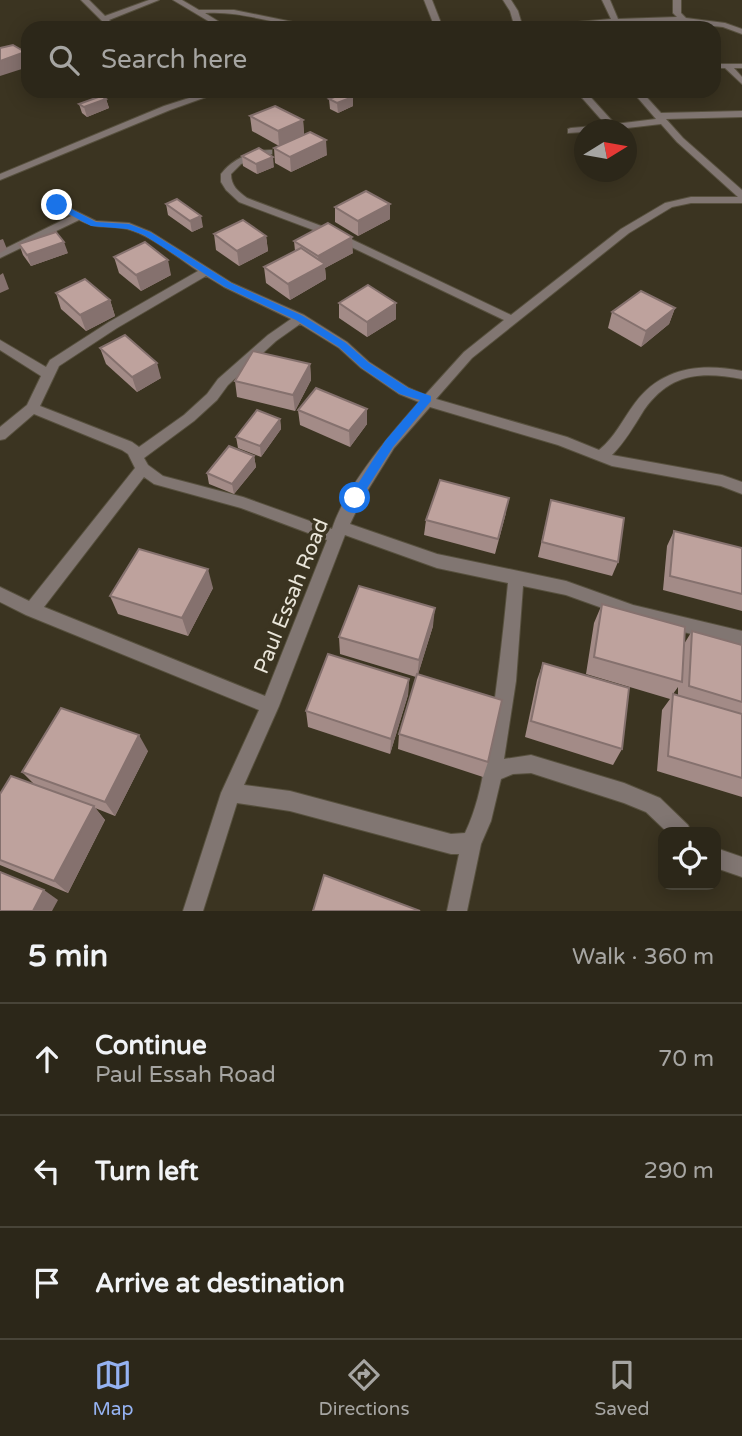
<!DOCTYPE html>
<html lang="en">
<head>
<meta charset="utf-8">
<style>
  :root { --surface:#2c2719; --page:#383326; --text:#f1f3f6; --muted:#a6a5a2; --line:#484438; --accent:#95b2f1 }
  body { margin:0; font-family:"Varela Round",sans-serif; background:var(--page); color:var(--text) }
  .controls { position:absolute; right:21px; bottom:21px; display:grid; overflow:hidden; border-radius:14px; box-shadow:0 4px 18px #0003 }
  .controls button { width:63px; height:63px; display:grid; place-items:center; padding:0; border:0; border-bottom:2px solid var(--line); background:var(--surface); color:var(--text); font:35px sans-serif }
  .compass { position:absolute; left:574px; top:119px; width:63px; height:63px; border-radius:50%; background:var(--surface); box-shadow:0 4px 18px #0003; rotate:79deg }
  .stop { position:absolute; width:21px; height:21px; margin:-16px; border:5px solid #1a73e8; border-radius:50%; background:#fff }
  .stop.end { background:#1a73e8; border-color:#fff; box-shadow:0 2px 7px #0008 }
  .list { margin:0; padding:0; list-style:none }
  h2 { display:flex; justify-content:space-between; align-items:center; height:91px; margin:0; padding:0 28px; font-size:30px }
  h2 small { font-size:23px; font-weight:400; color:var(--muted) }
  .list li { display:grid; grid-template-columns:46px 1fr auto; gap:21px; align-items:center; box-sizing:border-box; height:112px; padding:0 28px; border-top:2px solid var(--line) }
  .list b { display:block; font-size:26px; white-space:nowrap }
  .list p { margin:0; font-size:23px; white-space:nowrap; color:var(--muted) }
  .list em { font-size:23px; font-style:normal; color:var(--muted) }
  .icon { flex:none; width:38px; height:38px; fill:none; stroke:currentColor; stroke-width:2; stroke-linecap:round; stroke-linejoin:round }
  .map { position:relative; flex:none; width:742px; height:911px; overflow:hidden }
  .search { position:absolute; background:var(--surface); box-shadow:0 4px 18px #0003; left:21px; right:21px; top:21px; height:77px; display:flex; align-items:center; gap:18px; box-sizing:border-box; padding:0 24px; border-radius:21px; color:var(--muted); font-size:26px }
  .sheet { height:427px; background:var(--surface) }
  nav { display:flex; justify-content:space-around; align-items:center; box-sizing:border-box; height:98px; border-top:2px solid var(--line); background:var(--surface); font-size:19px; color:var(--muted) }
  nav a { display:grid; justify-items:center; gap:4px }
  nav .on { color:var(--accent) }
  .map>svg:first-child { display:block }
</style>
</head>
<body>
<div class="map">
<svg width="742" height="911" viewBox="0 0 742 911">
  <rect width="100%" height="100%" fill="#3b3421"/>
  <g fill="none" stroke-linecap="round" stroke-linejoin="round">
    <defs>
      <g id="minor">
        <polygon points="81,0 89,0 105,16 149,0 159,0 109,20 117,28 109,28"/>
        <path d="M173,0H182L199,10H234L322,28C282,28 245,10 205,13L229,28H220Z"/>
        <polygon points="424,0 432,0 443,28 435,28"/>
        <polygon points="503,0 511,0 518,11 523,28 515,28 510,11"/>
        <polygon points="602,0 610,0 618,19 677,17 673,13 673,0 681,0 681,13 686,18 725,23 742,29 742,34 723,27 673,22 529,28 533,26 611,19"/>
        <polygon points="714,64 742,64 742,68 734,68 742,77 742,84 725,68 714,68"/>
        <polygon points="211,91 223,91 170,110 0,180 0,174 164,106"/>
        <polygon points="360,91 433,91 429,94 389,97"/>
        <path d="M576,91H585L615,124L656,119L632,91H641L661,113L742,111V117L666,119L683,138L742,190V203H691L672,207L629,233L472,358L436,399L567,437L599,450C615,437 623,419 635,403C662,367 701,363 742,371V379C701,371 670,373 644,410C634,426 625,442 612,455L722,475L742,482V494L721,486L612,466L558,445L430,407L394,448L361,501L350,524L437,554L566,581L633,605L742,631V647L633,619L566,595L523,586L516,681L504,759L531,755L624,783L660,798L688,825L691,832H667L646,812L624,803L531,773L513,774L501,779L491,821L481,844L467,911H447L459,854H451L290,811L237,803L203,911H183L221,793L259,710L26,615L0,602V587L29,601L135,468L128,454L122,450L34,414L5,439L0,440V427L27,405L41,376L0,350V340L46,367L50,360L109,322L198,271C178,258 149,234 127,229C109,225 97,230 79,220L0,258V251L71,216L53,207L52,205L57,202L96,221L129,223L151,232L232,283L304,315L347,342L369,362L409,388L425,395L464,352L504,320L324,234L239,202L226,190L221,182V174C232,159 254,149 272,150V154L241,164L231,174C231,186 238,191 247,198L332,230L511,315L621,229L665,203L691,197H738L677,142L661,124L610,130H584V132L568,133V129L571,128L606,125ZM206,276L224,287L291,319L268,335L218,379L207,394L184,415L139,447L132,442L40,406L59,366L117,328ZM300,324L339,348L361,368L399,394L419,402C388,437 346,486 332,529L243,497L163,476L148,465L144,458L194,421L217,400L228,385L276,341ZM144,477L154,484L241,508L327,540L265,696L44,607ZM345,535L437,568L508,583C503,635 497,687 489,739C484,771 479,804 465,833L451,834L290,791L244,785L279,706Z"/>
        <polygon points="716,848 742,857 742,877 716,868"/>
      </g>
    </defs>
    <use href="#minor" stroke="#57503e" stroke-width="2"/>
    <use href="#minor" fill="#817672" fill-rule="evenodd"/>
  </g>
  <g fill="#a38b87" fill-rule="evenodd">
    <polygon points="106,99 109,108 87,117 82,113 79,104"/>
    <polygon points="329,99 353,106 338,113 330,109"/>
    <polygon points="250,116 303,120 304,135 327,155 291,172 275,163 274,148 279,146 252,131"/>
    <polygon points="242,156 274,167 257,174 243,166"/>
    <polygon points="166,204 203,227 192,232 168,215"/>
    <polygon points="335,207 390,219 358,236 335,222"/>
    <polygon points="214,234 266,236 268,251 239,266 216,250"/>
    <polygon points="294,241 353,253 325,268 326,279 290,300 266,283 264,267 295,251"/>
    <polygon points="19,244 68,253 31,266 23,255"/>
    <polygon points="114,257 171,275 141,291 119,273"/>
    <polygon points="56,293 110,300 115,316 86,331 61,309"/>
    <polygon points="339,303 396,319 367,337 339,318"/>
    <polygon points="675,308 669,324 641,347 608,328 612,312"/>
    <polygon points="100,348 161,378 137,392 106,364"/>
    <polygon points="310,364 311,380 295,411 237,397 235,381"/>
    <polygon points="298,410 367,424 350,447 300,425"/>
    <polygon points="280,419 281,429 261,457 238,448 236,437"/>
    <polygon points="254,456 256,467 234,494 209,484 207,473"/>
    <polygon points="551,500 618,562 612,576 538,557"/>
    <polygon points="506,513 495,554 424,535 426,520"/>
    <polygon points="674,531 742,548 742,611 663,590 667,546"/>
    <polygon points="213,588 188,636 118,614 110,596"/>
    <path d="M602,604L684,644L692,631L742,645V797L657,771L662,710L670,699L586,674L594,623ZM678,687V695L673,694Z"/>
    <polygon points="433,626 418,674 488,762 483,777 398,749 399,734 416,677 340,654 339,637"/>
    <polygon points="543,663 622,749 613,765 525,737 537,680"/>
    <polygon points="409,679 408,695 390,754 308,727 306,711"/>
    <polygon points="148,751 115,816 95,808 105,820 68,893 0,865 0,794 35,785 22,772"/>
  </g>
  <g fill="#85716e">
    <polygon points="25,52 28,61 28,67 0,76 0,61"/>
    <polygon points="353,97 353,106 338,113 337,103"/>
    <polygon points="106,99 109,108 87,117 84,107"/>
    <polygon points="303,120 304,135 279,146 278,131"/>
    <polygon points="326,140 327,155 291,172 290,157"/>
    <polygon points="273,157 274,167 257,174 256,164"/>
    <polygon points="390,204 390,219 358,236 358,221"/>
    <polygon points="201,216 203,227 192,232 190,221"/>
    <polygon points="266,236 268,251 239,266 237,251"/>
    <polygon points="352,237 353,253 325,268 326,279 290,300 288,284 319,267 318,256"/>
    <polygon points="3,239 7,249 0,253 0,240"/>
    <polygon points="64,242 68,253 31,266 27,255"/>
    <polygon points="168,260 171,275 141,291 136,275"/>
    <polygon points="3,273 9,289 0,293 0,275"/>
    <polygon points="110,300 115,316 86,331 80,315"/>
    <polygon points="396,303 396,319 367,337 367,322"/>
    <polygon points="675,308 669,324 641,347 646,331"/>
    <polygon points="157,363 161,378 137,392 132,377"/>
    <polygon points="310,364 311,380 295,411 293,395"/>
    <polygon points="367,409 367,424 350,447 349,431"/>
    <polygon points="280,419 281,429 261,457 260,446"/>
    <polygon points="254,456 256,467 234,494 232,484"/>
    <polygon points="208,569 213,588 188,636 182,618"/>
    <polygon points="435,608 433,626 417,678 419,660"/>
    <polygon points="409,679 408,695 390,754 391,739"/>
    <polygon points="139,735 148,751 115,816 105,802"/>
    <polygon points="94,806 105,820 68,893 54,881"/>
    <polygon points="44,890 58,900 52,911 33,911"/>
  </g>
  <g fill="#bea29d" stroke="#85716e" stroke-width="2">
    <polygon points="13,45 25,52 0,61 0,48"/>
    <polygon points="345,93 353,97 337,103 329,99"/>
    <polygon points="101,96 106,99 84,107 79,104"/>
    <polygon points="275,106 303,120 278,131 250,116"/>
    <polygon points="310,132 326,140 290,157 274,148"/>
    <polygon points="259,148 273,157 256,164 242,156"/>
    <polygon points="366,191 390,204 358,221 335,207"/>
    <polygon points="177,199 201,216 190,221 166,204"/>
    <polygon points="243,220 266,236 237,251 214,234"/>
    <polygon points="328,223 352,237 318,256 294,241"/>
    <polygon points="56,232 64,242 27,255 19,244"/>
    <polygon points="145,242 168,260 136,275 114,257"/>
    <polygon points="301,248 325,264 288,284 264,267"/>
    <polygon points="85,279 110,300 80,315 56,293"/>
    <polygon points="368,285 396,303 367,322 339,303"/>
    <polygon points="641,291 675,308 646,331 612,312"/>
    <polygon points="125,335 157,363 132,377 100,348"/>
    <polygon points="253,351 310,364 293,395 235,381"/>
    <polygon points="316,388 367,409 349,431 298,410"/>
    <polygon points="257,410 280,419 260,446 236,437"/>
    <polygon points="229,446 254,456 232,484 207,473"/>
    <polygon points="440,480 509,498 498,539 426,520"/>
    <polygon points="551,500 624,518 618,562 542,542"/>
    <polygon points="674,531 742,548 742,594 670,576"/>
    <polygon points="139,549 208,569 182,618 110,596"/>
    <polygon points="359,586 435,608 419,660 339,637"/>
    <polygon points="602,604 685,627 682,682 594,657"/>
    <polygon points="692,631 742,645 742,702 689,686"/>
    <polygon points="328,654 409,679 391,739 306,711"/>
    <polygon points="543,663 629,688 622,749 531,721"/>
    <polygon points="417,674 502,700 488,762 399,734"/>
    <polygon points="673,694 742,714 742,778 668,756"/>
    <polygon points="61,708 139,735 105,802 22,772"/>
    <polygon points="11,776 94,806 54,881 0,860 0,794"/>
    <polygon points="0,872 44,890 33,911 0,911"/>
    <polygon points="324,875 420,911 313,911"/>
  </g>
  <polygon fill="#1a73e8" points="54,203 60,203 96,222 129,224 150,232 231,283 303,316 346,343 369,363 408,388 431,396 431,401 393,447 359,501 355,503 349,498 385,441 420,400 400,394 362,368 339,347 296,320 225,287 144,235 128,229 91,226 54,206"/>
  <g text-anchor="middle" stroke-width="7" stroke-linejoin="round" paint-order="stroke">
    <g font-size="21" fill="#e9e5d9" stroke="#3b3421">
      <text transform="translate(291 596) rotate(-68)" y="7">Paul Essah Road</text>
    </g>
  </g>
</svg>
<div class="controls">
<button><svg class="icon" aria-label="locate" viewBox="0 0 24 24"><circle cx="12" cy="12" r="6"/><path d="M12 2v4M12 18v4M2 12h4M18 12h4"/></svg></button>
</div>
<svg class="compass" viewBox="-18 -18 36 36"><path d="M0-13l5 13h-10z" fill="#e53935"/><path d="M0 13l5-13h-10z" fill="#a6a5a2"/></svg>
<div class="stop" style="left:355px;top:498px"></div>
<div class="stop end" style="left:57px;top:205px"></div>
<div class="search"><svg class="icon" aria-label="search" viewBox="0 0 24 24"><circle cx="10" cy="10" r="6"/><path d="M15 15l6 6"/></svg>Search here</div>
</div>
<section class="sheet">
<h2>5 min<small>Walk · 360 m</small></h2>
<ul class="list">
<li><svg class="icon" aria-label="ahead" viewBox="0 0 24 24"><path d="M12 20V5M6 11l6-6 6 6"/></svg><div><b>Continue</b><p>Paul Essah Road</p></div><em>70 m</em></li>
<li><svg class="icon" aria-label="left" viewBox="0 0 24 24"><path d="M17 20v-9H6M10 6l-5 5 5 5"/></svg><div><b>Turn left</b></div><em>290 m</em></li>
<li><svg class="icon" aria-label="arrive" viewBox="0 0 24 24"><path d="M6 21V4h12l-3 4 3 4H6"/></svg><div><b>Arrive at destination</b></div></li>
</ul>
</section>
<nav>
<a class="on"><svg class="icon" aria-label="map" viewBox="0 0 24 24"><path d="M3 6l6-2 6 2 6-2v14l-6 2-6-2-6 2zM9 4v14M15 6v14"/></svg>Map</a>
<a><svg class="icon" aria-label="directions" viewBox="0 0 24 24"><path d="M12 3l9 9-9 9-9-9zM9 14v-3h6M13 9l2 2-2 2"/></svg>Directions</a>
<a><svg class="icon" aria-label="saved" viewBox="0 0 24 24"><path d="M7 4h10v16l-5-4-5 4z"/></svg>Saved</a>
</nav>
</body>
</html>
